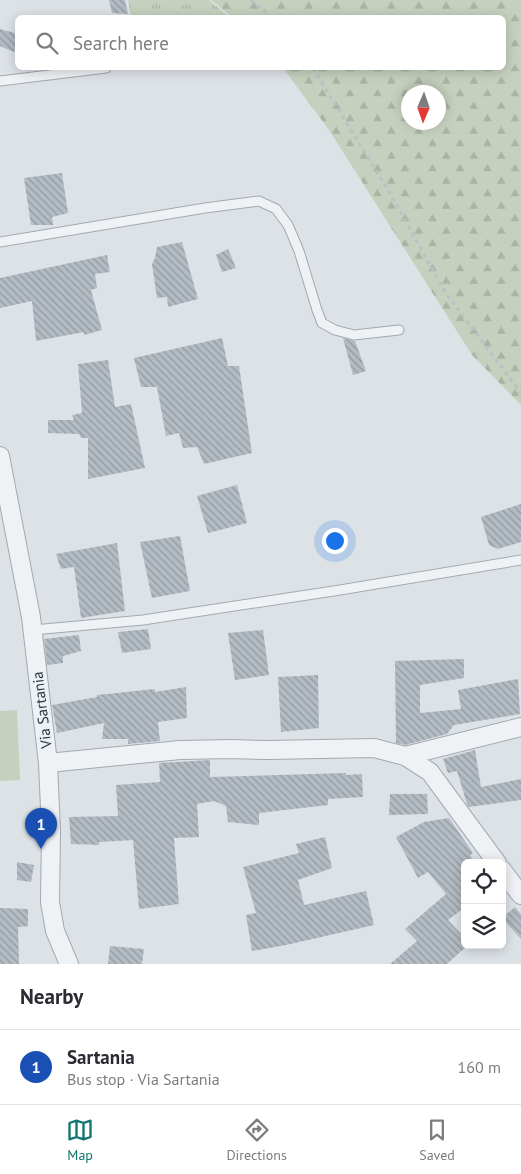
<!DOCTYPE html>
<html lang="en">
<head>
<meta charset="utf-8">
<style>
  :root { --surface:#fff; --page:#f7f7f7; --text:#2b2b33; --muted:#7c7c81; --line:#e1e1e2; --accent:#0f766e }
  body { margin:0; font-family:"PT Sans",sans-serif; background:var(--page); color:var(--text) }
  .controls { position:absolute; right:15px; bottom:15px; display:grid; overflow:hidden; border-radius:8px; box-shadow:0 2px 12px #0003 }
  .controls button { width:45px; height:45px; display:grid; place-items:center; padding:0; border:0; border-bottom:1px solid var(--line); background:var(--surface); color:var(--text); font:25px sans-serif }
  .compass { position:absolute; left:401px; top:85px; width:45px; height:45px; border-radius:50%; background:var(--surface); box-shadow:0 2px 12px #0003; rotate:182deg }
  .you { position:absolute; left:334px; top:540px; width:18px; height:18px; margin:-12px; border:4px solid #fff; border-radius:50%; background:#1a73e8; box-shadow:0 0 0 8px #1a73e833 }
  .badge { display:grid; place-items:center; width:32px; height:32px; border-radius:50%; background:var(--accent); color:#fff; font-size:16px; font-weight:700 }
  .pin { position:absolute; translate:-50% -41px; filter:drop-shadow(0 1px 2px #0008) }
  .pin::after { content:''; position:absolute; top:26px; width:18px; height:15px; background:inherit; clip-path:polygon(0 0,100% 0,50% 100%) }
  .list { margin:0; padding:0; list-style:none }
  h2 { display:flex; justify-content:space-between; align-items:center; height:65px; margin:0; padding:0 20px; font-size:21px }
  h2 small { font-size:16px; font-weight:400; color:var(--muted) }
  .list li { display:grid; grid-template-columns:32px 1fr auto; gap:15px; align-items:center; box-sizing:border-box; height:75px; padding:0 20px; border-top:1px solid var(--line) }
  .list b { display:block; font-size:19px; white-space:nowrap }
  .list p { margin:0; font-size:16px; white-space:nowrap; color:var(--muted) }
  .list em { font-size:16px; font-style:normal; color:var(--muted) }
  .icon { flex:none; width:28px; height:28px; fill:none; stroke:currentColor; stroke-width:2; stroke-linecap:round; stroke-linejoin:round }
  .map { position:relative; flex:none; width:521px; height:964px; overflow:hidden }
  .search { position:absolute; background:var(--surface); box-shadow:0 2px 12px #0003; left:15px; right:15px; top:15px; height:55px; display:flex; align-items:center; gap:12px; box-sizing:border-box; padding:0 18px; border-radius:8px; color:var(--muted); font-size:19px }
  .sheet { height:140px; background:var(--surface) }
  nav { display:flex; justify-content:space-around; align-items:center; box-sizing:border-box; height:70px; border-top:1px solid var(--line); background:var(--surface); font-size:14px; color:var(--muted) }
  nav a { display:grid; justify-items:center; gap:2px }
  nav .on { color:var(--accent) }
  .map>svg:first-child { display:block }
</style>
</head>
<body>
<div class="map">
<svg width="521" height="964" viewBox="0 0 521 964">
  <defs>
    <pattern id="grass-tufts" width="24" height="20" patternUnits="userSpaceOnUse" patternTransform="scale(1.25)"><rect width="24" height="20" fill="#c5d1be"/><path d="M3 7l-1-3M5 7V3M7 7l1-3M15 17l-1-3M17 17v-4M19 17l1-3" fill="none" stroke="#a9b4a4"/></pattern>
    <pattern id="forest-firs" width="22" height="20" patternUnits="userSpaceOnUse" patternTransform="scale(1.25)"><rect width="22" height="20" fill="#c5d1be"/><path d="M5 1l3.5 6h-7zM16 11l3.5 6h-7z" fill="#a9b4a4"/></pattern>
    <pattern id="building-back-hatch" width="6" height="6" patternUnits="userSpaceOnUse" patternTransform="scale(1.25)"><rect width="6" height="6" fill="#b4bcc3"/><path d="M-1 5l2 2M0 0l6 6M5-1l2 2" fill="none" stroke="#9299a0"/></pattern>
  </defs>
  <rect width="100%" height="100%" fill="#dde2e7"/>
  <polygon fill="url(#grass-tufts)" points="128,0 209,0 229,17 131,17"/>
  <path fill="url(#forest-firs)" fill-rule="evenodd" d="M211,0H521V405L472,355L329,130L283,68H504V18L232,17ZM408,92H438V122H408Z"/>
  <polygon fill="#c5d1be" points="17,710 20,780 0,781 0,711"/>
  <g fill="url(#building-back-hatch)">
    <polygon points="109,0 125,0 128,14 112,13"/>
    <polygon points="0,29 18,34 18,45 14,52 0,46"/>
    <polygon points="62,173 68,213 52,217 53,225 31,225 24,178"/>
    <polygon points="182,242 198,299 168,307 167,297 157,298 152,264 155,258 157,247"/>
    <polygon points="228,249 236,268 222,272 216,255"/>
    <polygon points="107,255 110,272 95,274 97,288 91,290 102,330 84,335 84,332 36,341 32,301 0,308 0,278"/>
    <polygon points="222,338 228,366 239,366 252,453 204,464 197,447 183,448 179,433 166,436 157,387 141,387 134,358"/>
    <polygon points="343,338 355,341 366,371 353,375"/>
    <polygon points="108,360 115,407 131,404 145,468 88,479 88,438 81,438 79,434 48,433 48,420 74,420 72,415 82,413 78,364"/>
    <polygon points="237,485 247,523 208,533 197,496"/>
    <polygon points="521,504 521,542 498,549 489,545 481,517"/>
    <polygon points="180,536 190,591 152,598 140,542"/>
    <polygon points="117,543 125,611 81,618 74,567 61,569 56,554"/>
    <polygon points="148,629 151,649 122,653 118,632"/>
    <polygon points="263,630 269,675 235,680 228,633"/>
    <polygon points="79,635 81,651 63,656 63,663 47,665 44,639"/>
    <polygon points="464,659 464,678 420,685 420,713 461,709 458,690 518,679 520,714 454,725 447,734 405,745 396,743 395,661"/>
    <polygon points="318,675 319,728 281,732 278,677"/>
    <polygon points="186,687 187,718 158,722 160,741 128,744 128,739 102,739 104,723 57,733 52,705 97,697 97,695 155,689 155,692"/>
    <polygon points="475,750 481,787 521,779 521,800 469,807 467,804 457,771 448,773 443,759"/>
    <polygon points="210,760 210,777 346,773 346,775 362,774 363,797 328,799 328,805 259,813 259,825 228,822 226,806 214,801 197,804 199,837 174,838 179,904 139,909 133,840 99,842 99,845 71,844 69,817 118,816 116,785 160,782 159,763"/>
    <polygon points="390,794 427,794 428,814 389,815"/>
    <polygon points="449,818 473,853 470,855 475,863 465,863 465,907 448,920 465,938 465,945 468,945 447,964 390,964 417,941 405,929 446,894 428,872 418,878 396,837 424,822"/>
    <polygon points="325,837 332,868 298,880 304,905 366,891 374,925 286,945 252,951 246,915 256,913 243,867 299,853 296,844"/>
    <polygon points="17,862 34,865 31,882 17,880"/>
    <polygon points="515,907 521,914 521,939 502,918"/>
    <polygon points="0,908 28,909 28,926 18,927 19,964 0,964"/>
    <polygon points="110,946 144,949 142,964 108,964"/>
  </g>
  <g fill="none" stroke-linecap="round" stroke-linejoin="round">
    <defs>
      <g id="service">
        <polyline points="0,81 106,68"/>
        <polyline points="0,242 205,208 259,201 276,209 288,225 299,251 317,310 322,323 335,330 354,335 399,330"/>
        <polyline points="33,630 143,620 340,590 521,560"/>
      </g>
      <g id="minor">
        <polyline points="0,456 31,617 48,763 51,831 50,902 55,931 69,964"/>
        <polyline points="405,756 521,727"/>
        <polyline points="48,763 180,750 231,749 267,750 374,748 405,756 430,772 497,863"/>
        <polyline points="502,870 521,895"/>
      </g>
    </defs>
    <use href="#service" stroke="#a3a9b1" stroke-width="11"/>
    <use href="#minor" stroke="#a3a9b1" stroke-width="20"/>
    <g stroke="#bbc0c5" stroke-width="3" stroke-dasharray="4 4" stroke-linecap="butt">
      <polyline points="251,0 273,18"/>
      <polyline points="313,68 391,195 445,292 521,393"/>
    </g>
    <use href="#service" stroke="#eff2f5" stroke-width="9"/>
    <use href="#minor" stroke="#eff2f5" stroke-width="18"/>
  </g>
  <g text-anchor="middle" stroke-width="4" stroke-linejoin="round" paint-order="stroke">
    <g font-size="15" fill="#27313d" stroke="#ecf1f5">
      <text transform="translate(42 710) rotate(-97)" y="5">Via Sartania</text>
    </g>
  </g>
</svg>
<div class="controls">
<button><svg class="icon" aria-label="locate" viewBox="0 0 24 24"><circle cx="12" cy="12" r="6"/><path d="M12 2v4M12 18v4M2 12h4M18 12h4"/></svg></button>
<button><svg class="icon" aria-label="layers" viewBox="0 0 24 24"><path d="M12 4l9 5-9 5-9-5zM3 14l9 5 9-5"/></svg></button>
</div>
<svg class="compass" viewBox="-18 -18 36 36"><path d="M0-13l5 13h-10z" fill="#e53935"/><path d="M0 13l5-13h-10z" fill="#7c7c81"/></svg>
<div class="you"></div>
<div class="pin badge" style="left:41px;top:849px;background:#1a4fb4">1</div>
<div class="search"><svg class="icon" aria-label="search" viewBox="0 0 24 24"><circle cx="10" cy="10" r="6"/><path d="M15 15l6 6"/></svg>Search here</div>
</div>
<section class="sheet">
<h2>Nearby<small></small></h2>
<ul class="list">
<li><span class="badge" style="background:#1a4fb4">1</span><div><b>Sartania</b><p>Bus stop · Via Sartania</p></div><em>160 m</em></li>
</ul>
</section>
<nav>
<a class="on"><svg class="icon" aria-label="map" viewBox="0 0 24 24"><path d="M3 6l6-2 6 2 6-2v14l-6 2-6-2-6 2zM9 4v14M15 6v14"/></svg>Map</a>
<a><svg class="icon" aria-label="directions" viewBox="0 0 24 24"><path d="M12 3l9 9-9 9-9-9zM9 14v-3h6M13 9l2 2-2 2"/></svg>Directions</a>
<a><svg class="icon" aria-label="saved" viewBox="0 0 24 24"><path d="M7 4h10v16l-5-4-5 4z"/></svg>Saved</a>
</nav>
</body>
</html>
